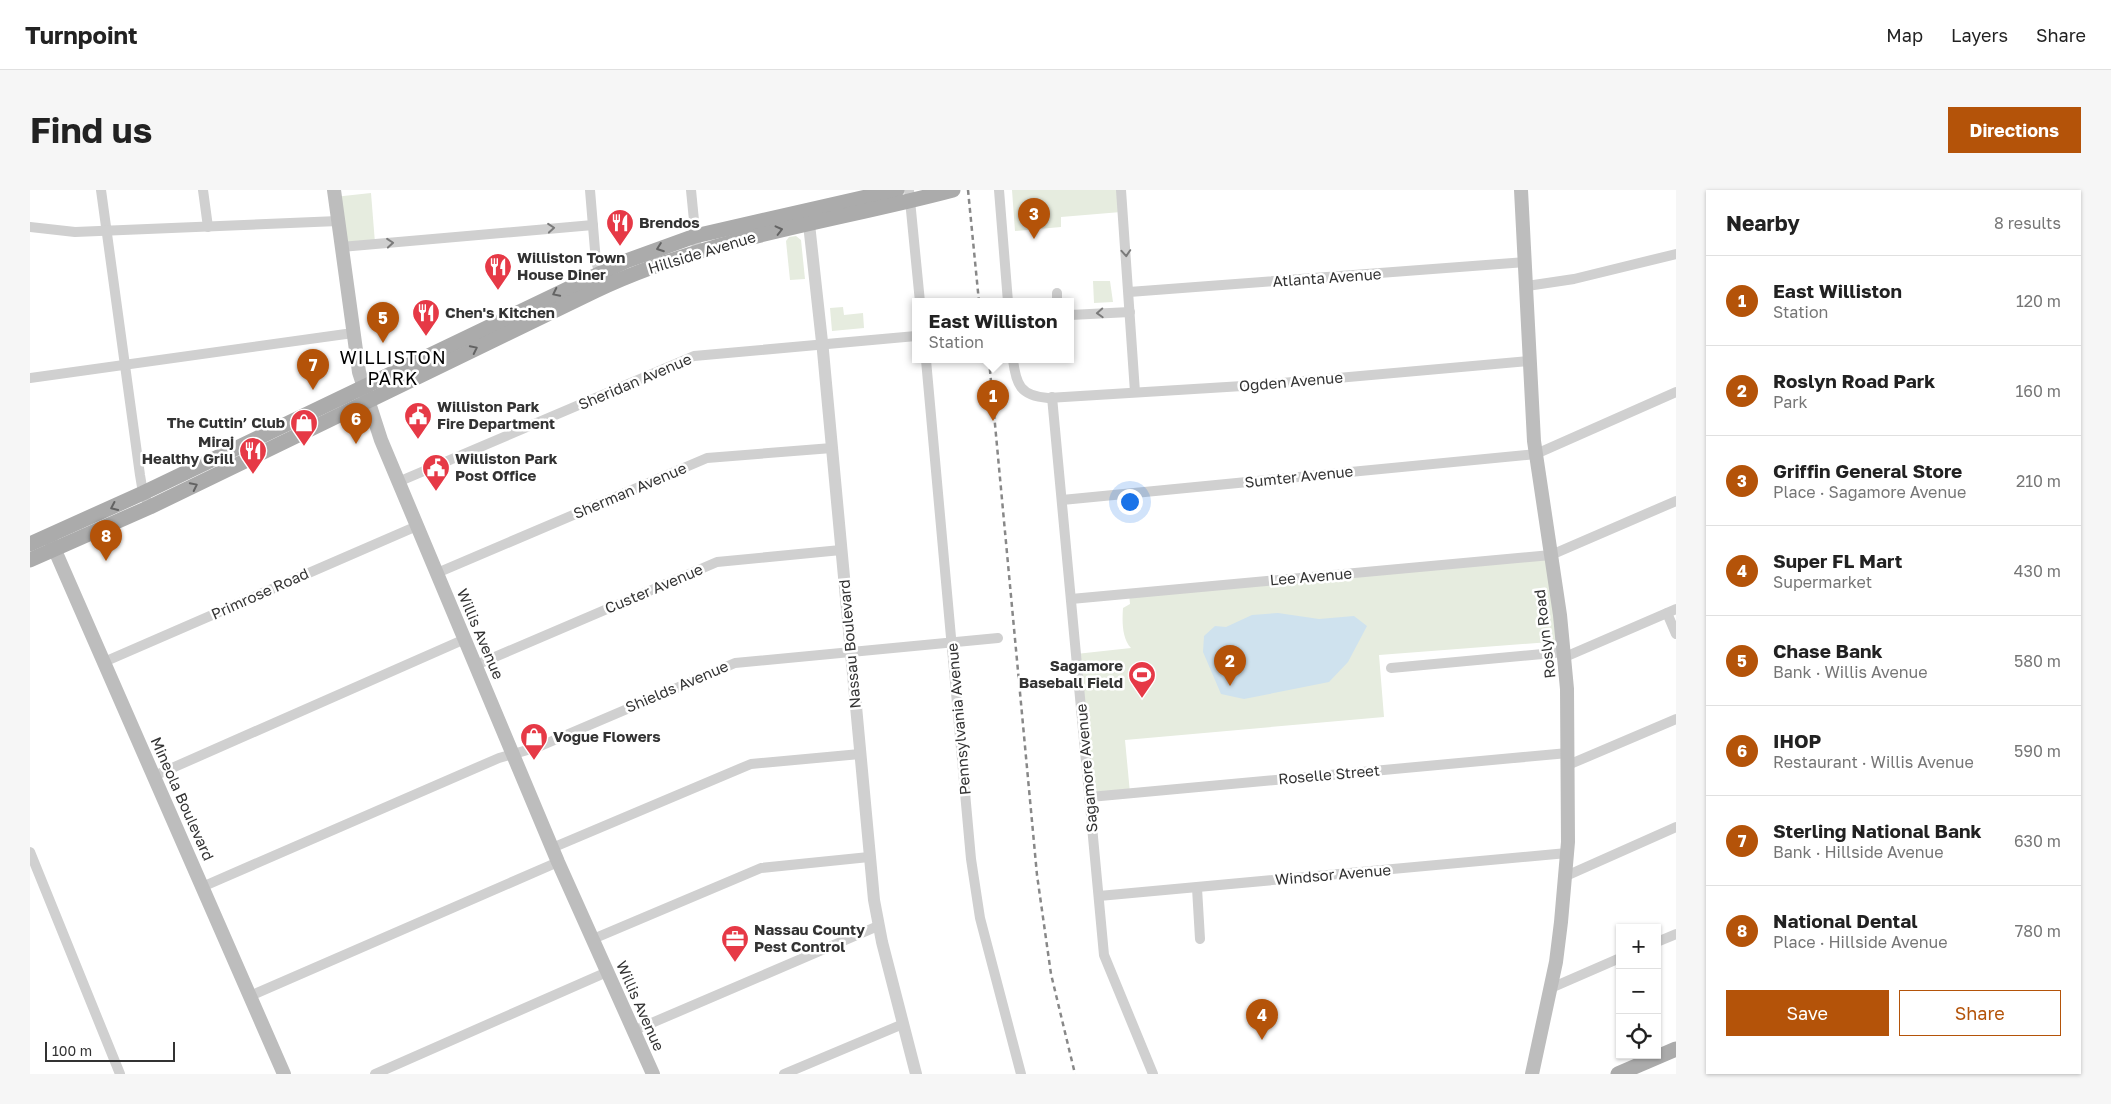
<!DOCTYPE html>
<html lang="en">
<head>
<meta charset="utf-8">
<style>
  :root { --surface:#fff; --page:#f6f6f6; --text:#222; --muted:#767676; --line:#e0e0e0; --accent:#b45309 }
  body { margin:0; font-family:"Golos Text",sans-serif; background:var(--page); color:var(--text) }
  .controls { position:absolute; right:15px; bottom:15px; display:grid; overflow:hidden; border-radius:0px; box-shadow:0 1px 4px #0004 }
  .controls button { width:45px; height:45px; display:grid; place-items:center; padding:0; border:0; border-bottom:1px solid var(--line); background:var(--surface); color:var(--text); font:25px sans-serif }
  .scale { position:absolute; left:15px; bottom:12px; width:130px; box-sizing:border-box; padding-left:5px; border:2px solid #333; border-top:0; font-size:14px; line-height:18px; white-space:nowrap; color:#333; -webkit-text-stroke:4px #fff; paint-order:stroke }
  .you { position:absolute; left:1099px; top:311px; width:18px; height:18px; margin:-12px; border:4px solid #fff; border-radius:50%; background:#1a73e8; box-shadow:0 0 0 8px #1a73e833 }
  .badge { display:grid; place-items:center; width:32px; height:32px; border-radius:50%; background:var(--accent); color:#fff; font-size:16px; font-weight:700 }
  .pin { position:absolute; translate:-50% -41px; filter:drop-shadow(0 1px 2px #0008) }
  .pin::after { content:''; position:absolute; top:26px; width:18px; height:15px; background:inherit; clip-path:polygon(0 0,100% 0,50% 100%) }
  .popup { position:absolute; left:882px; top:108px; width:162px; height:65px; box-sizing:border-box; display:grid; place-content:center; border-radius:0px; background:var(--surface); filter:drop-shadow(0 1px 4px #0005); font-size:16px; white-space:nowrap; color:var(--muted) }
  .popup b { font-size:19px; color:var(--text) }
  .popup::after { content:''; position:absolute; left:50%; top:100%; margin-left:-10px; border:10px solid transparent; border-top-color:var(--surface) }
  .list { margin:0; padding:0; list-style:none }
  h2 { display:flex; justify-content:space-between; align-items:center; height:65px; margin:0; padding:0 20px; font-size:21px }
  h2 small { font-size:16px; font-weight:400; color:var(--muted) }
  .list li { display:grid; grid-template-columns:32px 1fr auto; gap:15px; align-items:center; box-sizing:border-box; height:90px; padding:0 20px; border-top:1px solid var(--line) }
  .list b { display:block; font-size:19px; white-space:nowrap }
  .list p { margin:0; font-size:16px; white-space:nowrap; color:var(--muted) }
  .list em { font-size:16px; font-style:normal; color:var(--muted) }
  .actions { display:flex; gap:10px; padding:15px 20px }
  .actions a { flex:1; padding:11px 0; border:1px solid var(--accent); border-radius:0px; text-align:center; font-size:18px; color:var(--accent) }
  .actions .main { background:var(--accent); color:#fff }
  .icon { flex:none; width:28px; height:28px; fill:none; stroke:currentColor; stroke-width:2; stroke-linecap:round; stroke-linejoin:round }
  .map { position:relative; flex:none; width:1646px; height:884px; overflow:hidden; border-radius:0px }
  header { display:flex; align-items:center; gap:30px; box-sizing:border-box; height:70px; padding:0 25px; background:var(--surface); border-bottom:1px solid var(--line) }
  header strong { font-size:24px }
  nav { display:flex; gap:28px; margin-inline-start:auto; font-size:18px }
  .intro { display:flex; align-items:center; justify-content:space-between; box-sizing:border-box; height:120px; padding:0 30px }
  h1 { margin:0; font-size:35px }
  .button { padding:12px 22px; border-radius:0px; background:var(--accent); color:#fff; font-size:18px; font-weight:700 }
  main { display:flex; gap:30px; padding:0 30px }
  aside { flex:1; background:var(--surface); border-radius:0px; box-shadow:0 1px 4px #0004 }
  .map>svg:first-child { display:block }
</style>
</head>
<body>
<header>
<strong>Turnpoint</strong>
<nav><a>Map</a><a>Layers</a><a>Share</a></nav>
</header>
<div class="intro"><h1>Find us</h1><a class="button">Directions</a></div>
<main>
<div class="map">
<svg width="1646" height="884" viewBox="0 0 1646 884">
  <rect width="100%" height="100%" fill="#fff"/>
  <g fill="#e6ecdf">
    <polygon points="982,0 1090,0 1091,22 1031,27 1031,37 985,41"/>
    <polygon points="341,3 345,53 311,57 304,7"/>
    <polygon points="766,46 771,50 775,89 760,90 756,51 759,47"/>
    <polygon points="1063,91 1080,91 1083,112 1064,113"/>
    <polygon points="813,117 814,125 833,123 834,138 802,141 800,118"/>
    <path d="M1521,365L1533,451L1349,465L1354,527L1095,550L1100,603L1061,606L1046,464L1101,458C1092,449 1092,431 1093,418L1100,414L1099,403Z"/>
  </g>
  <polygon fill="#cfe2ee" points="1248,423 1289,429 1324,426 1337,436 1318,472 1299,492 1214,509 1191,504 1173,462 1174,446 1185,436 1196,437 1222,425"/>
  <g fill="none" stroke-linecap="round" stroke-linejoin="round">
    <g stroke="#d0d0d0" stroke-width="10">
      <polyline points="71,0 110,285 113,303 120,317"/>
      <polyline points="173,0 178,37"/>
      <polyline points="560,0 566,72 572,88"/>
      <polyline points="661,0 667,61"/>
      <polyline points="879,0 890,112"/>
      <polyline points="969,0 978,112"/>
      <polyline points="1091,0 1105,202"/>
      <polyline points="0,37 45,42 308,31"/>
      <polyline points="311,57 563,35"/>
      <polyline points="1497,96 1544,89 1646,64"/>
      <polyline points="1099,102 1496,72"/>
      <polyline points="1027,103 1027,112"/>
      <polyline points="1040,125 1100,122"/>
      <polyline points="896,170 941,669 950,728 991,884"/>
      <path d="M983,170C986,194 990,206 1018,208L1229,195L1499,171"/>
      <polyline points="0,188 323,143"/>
      <polyline points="1022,207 1074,765 1123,884"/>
      <polyline points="368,292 664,166 886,146"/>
      <polyline points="1032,310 1506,264 1646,202"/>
      <polyline points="407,383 677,268 802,258"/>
      <polyline points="1041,409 1521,365 1646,311"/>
      <polyline points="1637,423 1646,444"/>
      <polyline points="1535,467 1646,419"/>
      <polyline points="74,472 387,336"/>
      <polyline points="446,475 687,372 811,360"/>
      <polyline points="1361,478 1534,462"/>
      <polyline points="1538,575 1646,529"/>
      <polyline points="124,586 435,449"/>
      <polyline points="1060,607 1538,563"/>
      <polyline points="522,658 721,574 830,564"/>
      <polyline points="0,662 90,884"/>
      <polyline points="1536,686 1646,637"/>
      <polyline points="172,697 469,568 508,557 705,473 968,448"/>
      <polyline points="1167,698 1170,749"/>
      <polyline points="1069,706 1537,663"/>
      <polyline points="563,749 731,678 839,667"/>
      <polyline points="1627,752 1646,744"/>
      <polyline points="1521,798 1590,768"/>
      <polyline points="220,806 528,672"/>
      <polyline points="603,841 848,736"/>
      <polyline points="345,884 577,782"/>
      <polyline points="754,884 873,834"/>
    </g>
    <polyline stroke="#d0d0d0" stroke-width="12" points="778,25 793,161 844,710 852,752 886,884"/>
    <g stroke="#bdbdbd" stroke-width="14">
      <polyline points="304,0 329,182 351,250 528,672 623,884"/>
      <polyline points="1491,0 1504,251 1530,425 1537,499 1538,652 1531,732 1526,772 1502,884"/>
      <polyline points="20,349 254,884"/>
    </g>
    <g stroke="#ababab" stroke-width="15">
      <polyline points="0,354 113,303 596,71 665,46 867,0"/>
      <path d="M0,370L120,317L565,101C678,47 803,32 923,0"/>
      <polyline points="1588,884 1646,859"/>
    </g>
    <g stroke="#888" stroke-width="2.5" stroke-dasharray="5 4" stroke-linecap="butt">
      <polyline points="938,0 949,112"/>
      <polyline points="959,170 1007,685 1021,784 1045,884"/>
    </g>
  </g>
  <defs><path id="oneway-chevron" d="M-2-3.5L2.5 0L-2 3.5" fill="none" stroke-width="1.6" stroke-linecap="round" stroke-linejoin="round" transform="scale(1.25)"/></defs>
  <g stroke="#7a7a7a">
    <use href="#oneway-chevron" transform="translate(521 38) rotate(-5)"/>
    <use href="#oneway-chevron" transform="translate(360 53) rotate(-5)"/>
    <use href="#oneway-chevron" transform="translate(1096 63) rotate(86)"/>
    <use href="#oneway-chevron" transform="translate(1070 123) rotate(177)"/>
  </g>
  <g stroke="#636363">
    <use href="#oneway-chevron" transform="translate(749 40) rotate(-14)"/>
    <use href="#oneway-chevron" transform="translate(630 58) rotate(160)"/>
    <use href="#oneway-chevron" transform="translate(526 103) rotate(154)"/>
    <use href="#oneway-chevron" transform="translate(444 159) rotate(-26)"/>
    <use href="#oneway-chevron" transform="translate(164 296) rotate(-26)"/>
    <use href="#oneway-chevron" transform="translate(84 317) rotate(155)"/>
  </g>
  <defs>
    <symbol id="restaurant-pin" viewBox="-11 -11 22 30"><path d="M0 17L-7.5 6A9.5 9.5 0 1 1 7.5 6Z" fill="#e63946" stroke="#fff"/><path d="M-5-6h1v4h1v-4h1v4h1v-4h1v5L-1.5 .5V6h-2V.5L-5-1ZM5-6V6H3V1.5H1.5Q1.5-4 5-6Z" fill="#fff"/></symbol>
    <symbol id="civic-pin" viewBox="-11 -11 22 30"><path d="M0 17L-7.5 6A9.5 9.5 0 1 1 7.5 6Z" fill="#e63946" stroke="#fff"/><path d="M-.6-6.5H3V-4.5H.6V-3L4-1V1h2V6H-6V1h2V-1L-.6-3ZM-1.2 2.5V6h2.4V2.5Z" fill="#fff"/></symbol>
    <symbol id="shop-pin" viewBox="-11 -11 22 30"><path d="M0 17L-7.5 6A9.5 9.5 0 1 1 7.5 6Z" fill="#e63946" stroke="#fff"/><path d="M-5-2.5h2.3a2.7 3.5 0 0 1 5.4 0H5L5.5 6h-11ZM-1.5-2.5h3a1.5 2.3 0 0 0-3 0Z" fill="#fff"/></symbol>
    <symbol id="stadium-pin" viewBox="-11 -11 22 30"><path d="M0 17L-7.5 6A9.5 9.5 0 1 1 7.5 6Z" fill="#e63946" stroke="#fff"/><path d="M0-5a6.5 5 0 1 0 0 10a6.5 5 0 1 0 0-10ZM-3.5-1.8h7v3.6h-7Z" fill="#fff"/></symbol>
    <symbol id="office-pin" viewBox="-11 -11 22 30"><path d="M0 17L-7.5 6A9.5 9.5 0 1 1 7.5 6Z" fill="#e63946" stroke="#fff"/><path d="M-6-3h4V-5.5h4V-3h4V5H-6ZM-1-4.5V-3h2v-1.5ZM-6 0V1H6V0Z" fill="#fff"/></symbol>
  </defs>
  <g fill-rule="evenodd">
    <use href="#restaurant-pin" x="574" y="17" width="32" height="43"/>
    <use href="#restaurant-pin" x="452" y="61" width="32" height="43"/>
    <use href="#restaurant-pin" x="380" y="107" width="32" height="43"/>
    <use href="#civic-pin" x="372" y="210" width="32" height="43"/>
    <use href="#shop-pin" x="258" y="217" width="32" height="43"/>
    <use href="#restaurant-pin" x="207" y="245" width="32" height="43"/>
    <use href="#civic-pin" x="390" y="262" width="32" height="43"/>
    <use href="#stadium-pin" x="1096" y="469" width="32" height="43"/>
    <use href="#shop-pin" x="488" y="531" width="32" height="43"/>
    <use href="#office-pin" x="689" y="733" width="32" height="43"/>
  </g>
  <g text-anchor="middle" stroke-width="5" stroke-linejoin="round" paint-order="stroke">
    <g font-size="15" font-weight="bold" fill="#333" stroke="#fff" text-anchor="start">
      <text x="609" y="38">Brendos</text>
      <text x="487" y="73">Williston Town<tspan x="487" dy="17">House Diner</tspan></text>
      <text x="415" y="128">Chen's Kitchen</text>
      <text x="407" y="222">Williston Park<tspan x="407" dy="17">Fire Department</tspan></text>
      <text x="255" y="238" text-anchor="end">The Cuttin’ Club</text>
      <text x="204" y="257" text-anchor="end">Miraj<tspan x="204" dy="17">Healthy Grill</tspan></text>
      <text x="425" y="274">Williston Park<tspan x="425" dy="17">Post Office</tspan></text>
      <text x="1093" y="481" text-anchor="end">Sagamore<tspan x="1093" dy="17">Baseball Field</tspan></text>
      <text x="523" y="552">Vogue Flowers</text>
      <text x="724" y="745">Nassau County<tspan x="724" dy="17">Pest Control</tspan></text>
    </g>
    <g font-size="15" fill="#333" stroke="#fff">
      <text transform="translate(672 63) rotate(-17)" y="5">Hillside Avenue</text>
      <text transform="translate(1297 88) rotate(-4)" y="5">Atlanta Avenue</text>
      <text transform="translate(605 192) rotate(-23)" y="5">Sheridan Avenue</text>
      <text transform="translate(1261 192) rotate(-5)" y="5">Ogden Avenue</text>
      <text transform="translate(1269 287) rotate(-6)" y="5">Sumter Avenue</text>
      <text transform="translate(600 301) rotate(-23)" y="5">Sherman Avenue</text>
      <text transform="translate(1281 387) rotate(-5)" y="5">Lee Avenue</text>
      <text transform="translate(624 399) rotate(-23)" y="5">Custer Avenue</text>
      <text transform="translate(230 404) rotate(-24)" y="5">Primrose Road</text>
      <text transform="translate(450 444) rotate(67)" y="5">Willis Avenue</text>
      <text transform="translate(1515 444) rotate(-97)" y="5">Roslyn Road</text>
      <text transform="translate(820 454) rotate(-95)" y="5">Nassau Boulevard</text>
      <text transform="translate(647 497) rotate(-23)" y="5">Shields Avenue</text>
      <text transform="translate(929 529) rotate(-95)" y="5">Pennsylvania Avenue</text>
      <text transform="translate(1057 578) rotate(-95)" y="5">Sagamore Avenue</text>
      <text transform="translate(1299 585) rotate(-5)" y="5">Roselle Street</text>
      <text transform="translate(152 609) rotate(66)" y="5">Mineola Boulevard</text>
      <text transform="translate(1303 685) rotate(-5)" y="5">Windsor Avenue</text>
      <text transform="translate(610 816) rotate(66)" y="5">Willis Avenue</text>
    </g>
    <g font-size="18" letter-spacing="1" fill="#000" stroke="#fff">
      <text x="363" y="174">WILLISTON<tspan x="363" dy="21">PARK</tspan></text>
    </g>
  </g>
</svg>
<div class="controls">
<button>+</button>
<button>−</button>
<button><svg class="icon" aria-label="locate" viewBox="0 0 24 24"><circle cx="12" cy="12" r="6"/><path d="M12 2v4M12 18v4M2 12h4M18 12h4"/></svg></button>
</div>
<div class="scale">100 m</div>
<div class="you"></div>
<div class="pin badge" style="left:963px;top:231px">1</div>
<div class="popup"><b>East Williston</b>Station</div>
<div class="pin badge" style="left:1200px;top:496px">2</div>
<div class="pin badge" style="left:1004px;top:49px">3</div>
<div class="pin badge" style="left:1232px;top:850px">4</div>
<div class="pin badge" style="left:353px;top:153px">5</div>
<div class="pin badge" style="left:326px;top:254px">6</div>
<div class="pin badge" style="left:283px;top:200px">7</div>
<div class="pin badge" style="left:76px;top:371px">8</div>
</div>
<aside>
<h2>Nearby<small>8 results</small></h2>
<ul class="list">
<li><span class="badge">1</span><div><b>East Williston</b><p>Station</p></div><em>120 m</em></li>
<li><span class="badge">2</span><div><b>Roslyn Road Park</b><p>Park</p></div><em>160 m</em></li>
<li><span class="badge">3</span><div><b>Griffin General Store</b><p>Place · Sagamore Avenue</p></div><em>210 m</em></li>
<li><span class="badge">4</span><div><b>Super FL Mart</b><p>Supermarket</p></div><em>430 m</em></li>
<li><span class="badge">5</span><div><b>Chase Bank</b><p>Bank · Willis Avenue</p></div><em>580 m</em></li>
<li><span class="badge">6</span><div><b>IHOP</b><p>Restaurant · Willis Avenue</p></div><em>590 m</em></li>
<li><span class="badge">7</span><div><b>Sterling National Bank</b><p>Bank · Hillside Avenue</p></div><em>630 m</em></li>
<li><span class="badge">8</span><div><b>National Dental</b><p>Place · Hillside Avenue</p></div><em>780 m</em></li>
</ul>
<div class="actions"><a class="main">Save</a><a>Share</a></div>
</aside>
</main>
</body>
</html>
